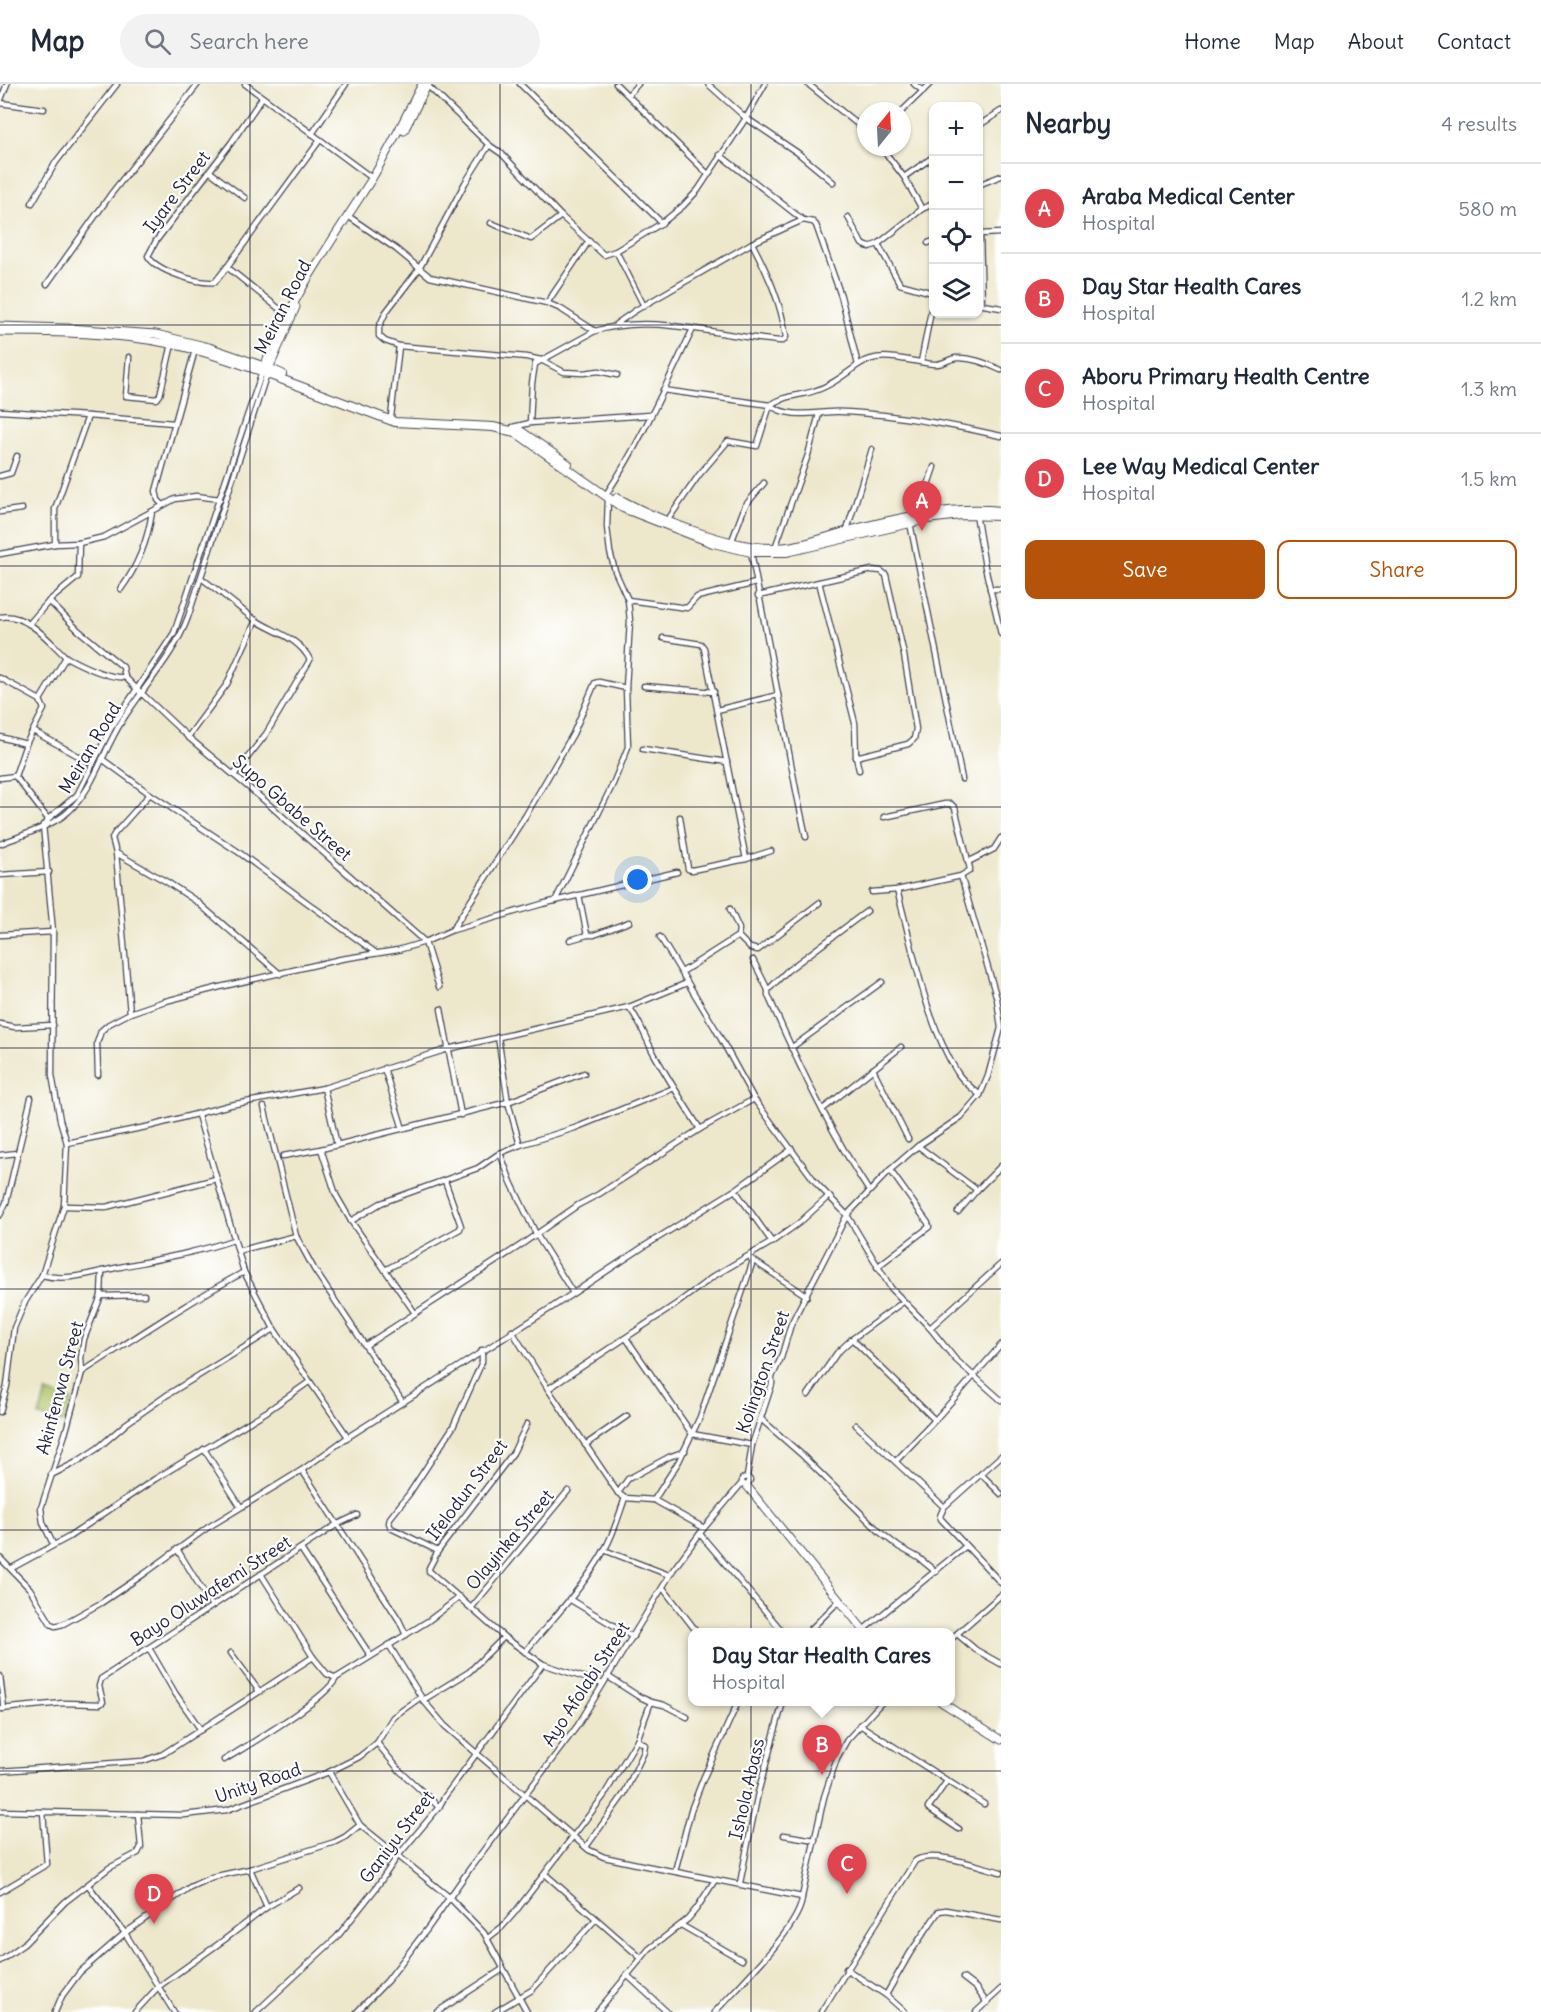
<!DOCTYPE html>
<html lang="en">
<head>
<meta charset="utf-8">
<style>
  :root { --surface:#fff; --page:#f2f2f3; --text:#1f2937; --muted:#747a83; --line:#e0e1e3; --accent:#b45309 }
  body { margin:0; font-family:Delius,sans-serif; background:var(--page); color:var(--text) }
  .controls { position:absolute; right:18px; top:18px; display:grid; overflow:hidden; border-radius:12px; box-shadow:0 2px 4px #0004 }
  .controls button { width:54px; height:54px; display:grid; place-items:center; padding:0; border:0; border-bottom:2px solid var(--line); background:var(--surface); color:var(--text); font:30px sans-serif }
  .compass { position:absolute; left:857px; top:18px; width:54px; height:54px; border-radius:50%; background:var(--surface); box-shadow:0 2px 4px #0004; rotate:18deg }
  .you { position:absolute; left:638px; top:796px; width:21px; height:21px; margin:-15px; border:4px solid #fff; border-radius:50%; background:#1a73e8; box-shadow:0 0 0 9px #1a73e833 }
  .badge { display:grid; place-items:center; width:39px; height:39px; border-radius:50%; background:var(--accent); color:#fff; font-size:20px; font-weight:700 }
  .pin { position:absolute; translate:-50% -50px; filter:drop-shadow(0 2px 3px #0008) }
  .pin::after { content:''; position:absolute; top:32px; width:21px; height:18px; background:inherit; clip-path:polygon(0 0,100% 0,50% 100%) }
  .popup { position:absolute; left:688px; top:1544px; width:267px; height:78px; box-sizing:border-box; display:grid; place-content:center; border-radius:12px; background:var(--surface); filter:drop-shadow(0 2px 4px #0005); font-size:20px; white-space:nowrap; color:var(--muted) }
  .popup b { font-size:22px; color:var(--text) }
  .popup::after { content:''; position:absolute; left:50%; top:100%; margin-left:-12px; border:12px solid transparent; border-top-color:var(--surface) }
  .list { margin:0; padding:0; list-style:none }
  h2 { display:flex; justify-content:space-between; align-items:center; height:78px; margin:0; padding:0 24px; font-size:26px }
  h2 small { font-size:20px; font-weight:400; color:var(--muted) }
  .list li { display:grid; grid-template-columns:39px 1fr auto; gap:18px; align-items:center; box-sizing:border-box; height:90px; padding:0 24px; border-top:2px solid var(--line) }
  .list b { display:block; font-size:22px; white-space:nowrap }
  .list p { margin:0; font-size:20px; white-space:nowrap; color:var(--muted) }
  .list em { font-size:20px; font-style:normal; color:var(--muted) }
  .actions { display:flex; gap:12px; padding:18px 24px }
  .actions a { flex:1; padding:14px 0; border:2px solid var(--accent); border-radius:12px; text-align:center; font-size:21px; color:var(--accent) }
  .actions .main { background:var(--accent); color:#fff }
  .icon { flex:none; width:33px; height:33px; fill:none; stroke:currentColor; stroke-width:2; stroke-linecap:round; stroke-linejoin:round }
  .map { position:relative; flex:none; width:1001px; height:1928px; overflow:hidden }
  header { display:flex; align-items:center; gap:36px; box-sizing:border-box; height:84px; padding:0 30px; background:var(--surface); border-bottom:2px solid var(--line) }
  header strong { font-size:28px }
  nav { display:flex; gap:33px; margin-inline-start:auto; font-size:21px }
  .search { width:420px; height:54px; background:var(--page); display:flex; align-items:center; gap:15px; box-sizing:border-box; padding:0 21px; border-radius:33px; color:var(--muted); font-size:22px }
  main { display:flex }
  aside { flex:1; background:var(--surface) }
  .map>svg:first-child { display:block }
</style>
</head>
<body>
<header>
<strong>Map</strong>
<div class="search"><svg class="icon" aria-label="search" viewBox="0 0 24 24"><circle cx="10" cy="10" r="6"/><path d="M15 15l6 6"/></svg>Search here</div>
<nav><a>Home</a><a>Map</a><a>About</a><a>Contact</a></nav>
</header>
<main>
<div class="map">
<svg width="1001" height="1928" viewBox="0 0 1001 1928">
  <rect width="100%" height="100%" fill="#fff"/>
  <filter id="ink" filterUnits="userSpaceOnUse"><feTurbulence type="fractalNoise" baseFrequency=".0167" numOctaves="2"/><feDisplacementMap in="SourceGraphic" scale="12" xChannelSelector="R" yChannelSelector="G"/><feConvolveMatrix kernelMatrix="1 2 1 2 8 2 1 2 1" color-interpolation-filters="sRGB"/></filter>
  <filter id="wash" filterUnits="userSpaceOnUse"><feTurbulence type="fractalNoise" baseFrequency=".008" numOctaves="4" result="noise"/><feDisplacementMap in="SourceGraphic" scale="24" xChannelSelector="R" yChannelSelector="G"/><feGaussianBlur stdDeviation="1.35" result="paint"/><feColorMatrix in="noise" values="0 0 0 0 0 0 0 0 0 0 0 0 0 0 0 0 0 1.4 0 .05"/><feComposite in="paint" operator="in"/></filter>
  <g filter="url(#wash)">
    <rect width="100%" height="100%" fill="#ede7cb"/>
    <polygon fill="#afc468" stroke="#687352" stroke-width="1.5" points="46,1308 72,1316 65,1339 39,1332"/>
  </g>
  <g filter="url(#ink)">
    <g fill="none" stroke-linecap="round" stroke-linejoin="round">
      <defs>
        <g id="street">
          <polyline points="245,0 372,94"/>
          <polyline points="520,0 662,139"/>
          <polyline points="616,0 708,90"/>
          <polyline points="708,0 746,34 798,69 833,98"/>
          <polyline points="808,0 866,47"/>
          <polyline points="914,0 923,7"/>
          <polyline points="427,1 489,61 502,70 561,132 604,171 616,167 662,139 683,122 698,106 746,34 765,0"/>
          <polyline points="628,11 638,0"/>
          <polyline points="0,18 7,0"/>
          <polyline points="0,19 44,25"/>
          <polyline points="902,27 930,0"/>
          <polyline points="978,42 1001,27"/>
          <polyline points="312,50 346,0"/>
          <polyline points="489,61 465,99 419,185 386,228 379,243 379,252 385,257 399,262 527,273 541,276 564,288 583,289 599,287 617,291"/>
          <polyline points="881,63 904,93 922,125"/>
          <polyline points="209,87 245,114"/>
          <polyline points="904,93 933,73"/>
          <polyline points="978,101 1001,92"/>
          <polyline points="32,119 56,78 117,0"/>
          <polyline points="933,120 922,125 878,160 900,200 933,209"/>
          <polyline points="848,133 862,160 869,163 878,160"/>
          <path d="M351,134L396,165L430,193L547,219L561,225L595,247C656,228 721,254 783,257L786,253C781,218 768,190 752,159"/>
          <polyline points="491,139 531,155 561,132"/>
          <polyline points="980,150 982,220"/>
          <polyline points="980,150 1001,149"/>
          <polyline points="928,159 933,157"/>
          <polyline points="616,167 644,222"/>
          <path d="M227,183L215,198C199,200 156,187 148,172L156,157L231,59L262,14"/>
          <polyline points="47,200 111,110 198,0"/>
          <polyline points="547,219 589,157"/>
          <polyline points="978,220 1001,224"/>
          <polyline points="287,231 227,183 320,56"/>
          <polyline points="616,240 636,226 752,159 803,136"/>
          <polyline points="129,273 126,312 157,315 160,311 172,260"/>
          <polyline points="921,278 933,217"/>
          <path d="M858,281C881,265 908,278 934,280C943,281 948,275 956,274C972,273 987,280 1001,286"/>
          <path d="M663,306L770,321C787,334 811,329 832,328C849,327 866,330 883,331C923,336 962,343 1001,352"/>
          <polyline points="0,327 88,332 174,339"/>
          <polyline points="391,333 399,262"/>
          <polyline points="530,339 532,299 535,280 595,247"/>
          <polyline points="513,343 530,339 650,331"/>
          <polyline points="0,392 11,389 17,372"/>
          <path d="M607,409C641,358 666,300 693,245"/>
          <polyline points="163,421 158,416 156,407 195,266"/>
          <polyline points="0,428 22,425"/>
          <polyline points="976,430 985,483 1001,550"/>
          <polyline points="918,431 934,383"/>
          <path d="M667,437L699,391L728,357L757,362L770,321C783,312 797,312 811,308C829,303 843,292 858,281L841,212L816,141L813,138L803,136L720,71"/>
          <polyline points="910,439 962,695"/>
          <polyline points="846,449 872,365"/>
          <polyline points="79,459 78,493 49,517 78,546 123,583 125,593 137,605 188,653 265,717 425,858 439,903"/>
          <polyline points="731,459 745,422 764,399"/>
          <polyline points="55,460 55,425 88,332"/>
          <polyline points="775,464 808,371 819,330"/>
          <polyline points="751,468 797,711 806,753"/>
          <polyline points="0,470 55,460 79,459 104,453 175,415 196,412 220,415"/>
          <path d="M201,494C219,507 236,521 254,535C273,548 299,553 310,576L266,650L234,691"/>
          <polyline points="819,498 855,639 856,673 859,686"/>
          <path d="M121,505C137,483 148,455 152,428"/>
          <polyline points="990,505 1001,505"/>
          <polyline points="758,512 872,486 881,487 886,491 904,571 916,645 914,655 908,660 856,673"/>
          <polyline points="628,516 687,524 697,513 756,499"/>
          <path d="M0,533C26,528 49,557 66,573C81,581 109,595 125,593"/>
          <polyline points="29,540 49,517"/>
          <polyline points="663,554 701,560 704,564 746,775"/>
          <polyline points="0,594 40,616"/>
          <polyline points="644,602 714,608"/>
          <polyline points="717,626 778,611"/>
          <polyline points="33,647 93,680"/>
          <polyline points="0,653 26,660"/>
          <polyline points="188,653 227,600 256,536"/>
          <polyline points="643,665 727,678"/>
          <polyline points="102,675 150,710 237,767 376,869"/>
          <polyline points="15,692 26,660 44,625 40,616 66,573"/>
          <polyline points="15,692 48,735"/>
          <polyline points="0,694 15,692"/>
          <polyline points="680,733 688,785 692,786 746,775 771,767"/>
          <polyline points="46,740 48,735 77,711 111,644 174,549 262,288"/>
          <path d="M0,760C20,752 55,741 69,727C95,703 103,666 122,637C144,602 174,572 188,533L267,289"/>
          <polyline points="116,769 167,798 196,817 280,890"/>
          <polyline points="968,778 994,765 1001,754"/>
          <polyline points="0,791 49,788"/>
          <path d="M897,806C913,864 925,937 957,988C962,997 972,1004 980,1011"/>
          <polyline points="872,808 897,806 961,792"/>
          <polyline points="555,817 613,700 628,663 626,604 630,537 628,516 615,487 610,468 607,443 608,414"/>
          <polyline points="730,825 739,845 738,852 750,864 758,866 819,819"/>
          <polyline points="453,846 542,820 677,788"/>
          <polyline points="0,851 53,848"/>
          <polyline points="587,851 594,851 629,838"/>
          <polyline points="660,853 715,944 754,1015 817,1100 847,1131 891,1204 930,1244 955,1275 1001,1316"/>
          <polyline points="570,856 587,851 579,811"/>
          <path d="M753,876L768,906V911C797,978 829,1046 869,1107"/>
          <polyline points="682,888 738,852"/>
          <polyline points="768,906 787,887 867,827"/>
          <path d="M629,923C641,939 644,951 653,968C668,995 684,1020 700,1045"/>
          <polyline points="441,925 461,1031"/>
          <polyline points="130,929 116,769 112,754 115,749 150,710"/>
          <polyline points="0,940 15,943 53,941"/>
          <polyline points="498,953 508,1018 584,989"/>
          <polyline points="791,964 882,898"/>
          <polyline points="384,984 403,1045"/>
          <polyline points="873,985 908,1055"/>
          <polyline points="98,991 97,959 101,947 109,940 130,929 162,918 220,903 341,875 398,866 425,858 452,846 526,731 573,650 595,599 599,598 626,604"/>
          <polyline points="264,1023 296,1152 314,1185 402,1317"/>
          <polyline points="823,1025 901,963"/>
          <polyline points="198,1031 244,1188 274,1245 348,1353"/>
          <polyline points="67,1059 151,1042 230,1021 324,1004 448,965 629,923 687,899"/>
          <polyline points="337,1061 508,1018 520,1061"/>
          <polyline points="918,1062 977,1106"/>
          <polyline points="321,1065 337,1061 324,1004"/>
          <polyline points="0,1071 17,1069"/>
          <polyline points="283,1072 321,1065 336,1111 351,1137 415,1229"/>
          <polyline points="735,1106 772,1158"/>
          <polyline points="64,1122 106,1123 216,1095"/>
          <polyline points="958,1128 977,1106 1001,1082"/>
          <polyline points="0,1131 6,1119 31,1014"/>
          <polyline points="351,1137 381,1119 478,1084 500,1069"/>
          <polyline points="238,1167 296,1152"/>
          <polyline points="751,1175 807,1212"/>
          <polyline points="877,1183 929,1143 928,1139 890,1086"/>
          <polyline points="385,1186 460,1145 461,1142 445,1097"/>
          <path d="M42,1191C68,1198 95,1188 120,1183C159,1175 195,1169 233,1156"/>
          <polyline points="573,1209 536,1150 511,1098 500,1069 520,1061 575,1044 674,1004"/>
          <polyline points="101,1212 144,1211"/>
          <polyline points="930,1244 1001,1180"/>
          <polyline points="512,1247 548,1305 618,1409 625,1414 654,1416 679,1377 700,1333 753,1177"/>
          <polyline points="626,1254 692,1350 752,1361"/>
          <polyline points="852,1255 935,1336"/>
          <polyline points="366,1261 518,1163 578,1121 599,1110 700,1045 754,1015"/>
          <path d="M82,1288C135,1254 188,1218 244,1188"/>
          <polyline points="548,1305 675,1221 714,1192 772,1158 799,1139 829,1112"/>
          <polyline points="808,1311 837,1269 852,1255 903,1218"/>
          <polyline points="0,1328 7,1302 14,1244 25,1218 42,1191 64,1122 67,1059 60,1036 52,991 53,848 43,741"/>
          <polyline points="761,1335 801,1370 881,1449 899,1463 919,1474 936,1488"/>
          <polyline points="527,1340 513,1369 438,1467 429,1484 429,1487 504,1553 543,1580 603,1600"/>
          <polyline points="856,1341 944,1423"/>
          <polyline points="585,1361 627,1332"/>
          <polyline points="204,1365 240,1422"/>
          <polyline points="1001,1372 944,1423 940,1432 941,1435 1001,1499"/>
          <polyline points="896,1377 935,1336 1001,1261"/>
          <polyline points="302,1386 399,1536 406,1551"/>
          <polyline points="981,1390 1001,1410"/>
          <polyline points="51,1391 75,1379 98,1364 127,1339 167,1311 274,1245"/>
          <polyline points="747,1393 752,1361 772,1300 772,1293 781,1274 791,1240 847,1131 890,1086 918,1062 961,1033 980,1011 988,992 1001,944 997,915 961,792 969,787 970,785 955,724 951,720 945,720 884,733"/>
          <polyline points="618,1409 628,1395 669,1373 685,1367"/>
          <polyline points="654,1416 704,1444"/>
          <polyline points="700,1450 783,1548"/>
          <polyline points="53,1460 43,1439 41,1424 66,1347 82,1288 81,1274 84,1255 101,1212 102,1187"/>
          <polyline points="177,1465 212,1522"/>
          <polyline points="301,1465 370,1571"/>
          <polyline points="604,1466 669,1491"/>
          <polyline points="438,1467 391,1444 389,1439 390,1434 409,1410 453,1343 482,1278 482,1266"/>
          <polyline points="0,1474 30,1505 51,1540 55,1542 63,1540 101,1519 144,1490 207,1444 302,1386 348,1353 554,1222 643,1163 735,1106 792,1065"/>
          <polyline points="12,1484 69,1453 155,1395 266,1328 309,1298"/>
          <polyline points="261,1490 313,1573 327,1590 336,1594"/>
          <polyline points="663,1504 697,1548"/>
          <polyline points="569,1515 633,1553"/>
          <polyline points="472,1523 568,1407"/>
          <polyline points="863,1546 966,1462"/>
          <polyline points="808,1548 839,1517"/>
          <polyline points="957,1550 976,1566 1001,1580"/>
          <polyline points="951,1555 1001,1511"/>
          <polyline points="389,1561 423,1616 445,1642 589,1766 604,1773 646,1782 802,1813"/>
          <polyline points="149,1564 175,1609 201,1646"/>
          <path d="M525,1568C552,1535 584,1503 605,1465C614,1449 619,1431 625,1414"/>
          <polyline points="231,1569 259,1607"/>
          <polyline points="0,1592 4,1625"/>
          <polyline points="607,1592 638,1612 651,1618 664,1621 687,1633"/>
          <polyline points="423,1616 469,1588 504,1553"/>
          <polyline points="0,1625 63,1619 100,1620 103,1618 99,1602 101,1595 336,1441 357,1431"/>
          <polyline points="860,1641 984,1720"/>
          <polyline points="377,1659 400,1687 439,1723"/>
          <path d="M224,1676C247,1662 327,1615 336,1594L428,1537L460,1513"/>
          <polyline points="0,1687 143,1677 163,1670 313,1573"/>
          <polyline points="329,1688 360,1741 449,1813 484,1849 527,1928"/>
          <polyline points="947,1697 928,1724 959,1745"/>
          <polyline points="0,1727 184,1731 227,1726 329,1688 359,1673 377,1659 393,1633 421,1613"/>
          <polyline points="784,1751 815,1756"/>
          <polyline points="586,1763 624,1710 644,1668 645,1661 637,1656"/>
          <polyline points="250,1785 267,1823"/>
          <polyline points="675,1787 691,1726 703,1695 738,1618"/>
          <polyline points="545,1790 641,1874"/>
          <polyline points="740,1799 758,1709 783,1618"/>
          <polyline points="88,1801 125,1849 174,1928"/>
          <polyline points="0,1808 47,1780 43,1728"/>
          <polyline points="681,1841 742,1876"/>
          <polyline points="488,1854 502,1843 516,1827 603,1713 637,1656 651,1618"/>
          <polyline points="0,1877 24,1860 65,1818 109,1784 138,1769 141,1763 138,1730"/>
          <polyline points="846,1885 886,1911 905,1928"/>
          <polyline points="627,1891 667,1928"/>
          <polyline points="963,1894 976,1904 987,1919"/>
          <polyline points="886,1911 910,1869 939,1827 946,1826 1001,1836"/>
          <polyline points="55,1928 62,1912 80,1888 125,1849 190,1803 212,1793 250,1785 335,1758 345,1753 360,1741"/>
          <polyline points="135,1928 158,1903 224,1856 267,1823 299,1804"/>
          <polyline points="256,1928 337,1853 376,1804 397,1773 439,1723 445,1712 543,1580"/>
          <polyline points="357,1928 387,1897 428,1844 471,1783 578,1641 673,1486 704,1444 742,1399 742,1395 747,1393 750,1396 747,1402 742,1399"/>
          <polyline points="437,1928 503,1885"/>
          <polyline points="495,1928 532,1906 596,1835"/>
          <polyline points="597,1928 649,1865 688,1835 697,1824 715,1796"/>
          <path d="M715,1928C736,1904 802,1842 802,1813L824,1713L837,1674L847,1656L882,1618"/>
          <path d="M821,1928L915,1777C932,1765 981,1783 1001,1788"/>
          <polyline points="976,1928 1001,1905"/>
        </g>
        <g id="secondary">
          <polyline points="404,47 428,0"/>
          <polyline points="0,242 68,244 156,250 209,263 264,282"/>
          <path d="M0,248C55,248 116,249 170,260C201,266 232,277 262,288C288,217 333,156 373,93C391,63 406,31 422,0"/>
          <polyline points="268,287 296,223"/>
          <polyline points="747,1402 865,1548"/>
          <polyline points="941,1618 1001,1656"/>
        </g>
        <g id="primary">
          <polyline points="264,282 282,290"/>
          <polyline points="262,288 395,338 493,343 515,348 623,424 713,459 751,468 787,468 927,435 961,431 1001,432"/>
          <polyline points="519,346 568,380"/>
          <path d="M617,414C655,435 730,464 772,464C799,464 823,454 848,447C898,434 949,422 1001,427"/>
        </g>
      </defs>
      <use href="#street" stroke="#404051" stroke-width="7"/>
      <use href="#secondary" stroke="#404051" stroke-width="9"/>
      <use href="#primary" stroke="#404051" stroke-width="10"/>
      <use href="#street" stroke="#fff" stroke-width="4.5"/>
      <use href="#secondary" stroke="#fff" stroke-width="7"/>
      <use href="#primary" stroke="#fff" stroke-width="8"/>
    </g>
  </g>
  <path fill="none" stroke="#22223b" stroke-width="1.5" stroke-opacity="0.55" d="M250,0V1928M500,0V1928M751,0V1928M0,241H1001M0,482H1001M0,723H1001M0,964H1001M0,1205H1001M0,1446H1001M0,1687H1001"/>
  <g text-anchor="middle" stroke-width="4.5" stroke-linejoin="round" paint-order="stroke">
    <g font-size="18" fill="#22223b" stroke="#fff">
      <text transform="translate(177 108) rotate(-53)" y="6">Iyare Street</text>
      <text transform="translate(283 223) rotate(-63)" y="6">Meiran Road</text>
      <text transform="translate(90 664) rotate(-59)" y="6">Meiran Road</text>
      <text transform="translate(292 724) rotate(41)" y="6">Supo Gbabe Street</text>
      <text transform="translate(763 1288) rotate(-71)" y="6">Kolington Street</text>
      <text transform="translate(60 1304) rotate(-75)" y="6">Akinfenwa Street</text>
      <text transform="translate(467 1406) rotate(-53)" y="6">Ifelodun Street</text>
      <text transform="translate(510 1456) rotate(-50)" y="6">Olayinka Street</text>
      <text transform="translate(211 1507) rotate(-33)" y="6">Bayo Oluwafemi Street</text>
      <text transform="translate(586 1600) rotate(-57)" y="6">Ayo Afolabi Street</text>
      <text transform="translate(258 1699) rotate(-19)" y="6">Unity Road</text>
      <text transform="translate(747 1705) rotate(-77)" y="6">Ishola Abass</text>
      <text transform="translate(397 1753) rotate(-53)" y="6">Ganiyu Street</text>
    </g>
  </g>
</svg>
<div class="controls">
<button>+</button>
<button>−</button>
<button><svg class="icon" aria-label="locate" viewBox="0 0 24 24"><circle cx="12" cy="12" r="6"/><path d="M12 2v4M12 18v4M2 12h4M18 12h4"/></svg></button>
<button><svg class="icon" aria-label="layers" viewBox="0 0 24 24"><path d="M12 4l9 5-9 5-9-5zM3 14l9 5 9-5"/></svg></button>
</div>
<svg class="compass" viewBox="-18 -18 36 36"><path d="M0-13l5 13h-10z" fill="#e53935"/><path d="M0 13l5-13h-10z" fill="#747a83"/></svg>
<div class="you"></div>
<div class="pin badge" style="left:922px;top:447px;background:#e0444e">A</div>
<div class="pin badge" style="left:822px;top:1691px;background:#e0444e">B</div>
<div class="popup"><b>Day Star Health Cares</b>Hospital</div>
<div class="pin badge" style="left:847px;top:1810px;background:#e0444e">C</div>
<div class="pin badge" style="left:154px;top:1840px;background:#e0444e">D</div>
</div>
<aside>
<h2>Nearby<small>4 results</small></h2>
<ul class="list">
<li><span class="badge" style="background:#e0444e">A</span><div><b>Araba Medical Center</b><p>Hospital</p></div><em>580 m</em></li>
<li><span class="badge" style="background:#e0444e">B</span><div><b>Day Star Health Cares</b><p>Hospital</p></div><em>1.2 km</em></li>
<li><span class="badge" style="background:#e0444e">C</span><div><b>Aboru Primary Health Centre</b><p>Hospital</p></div><em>1.3 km</em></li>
<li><span class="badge" style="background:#e0444e">D</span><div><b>Lee Way Medical Center</b><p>Hospital</p></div><em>1.5 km</em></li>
</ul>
<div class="actions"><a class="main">Save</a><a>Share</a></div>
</aside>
</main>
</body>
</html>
